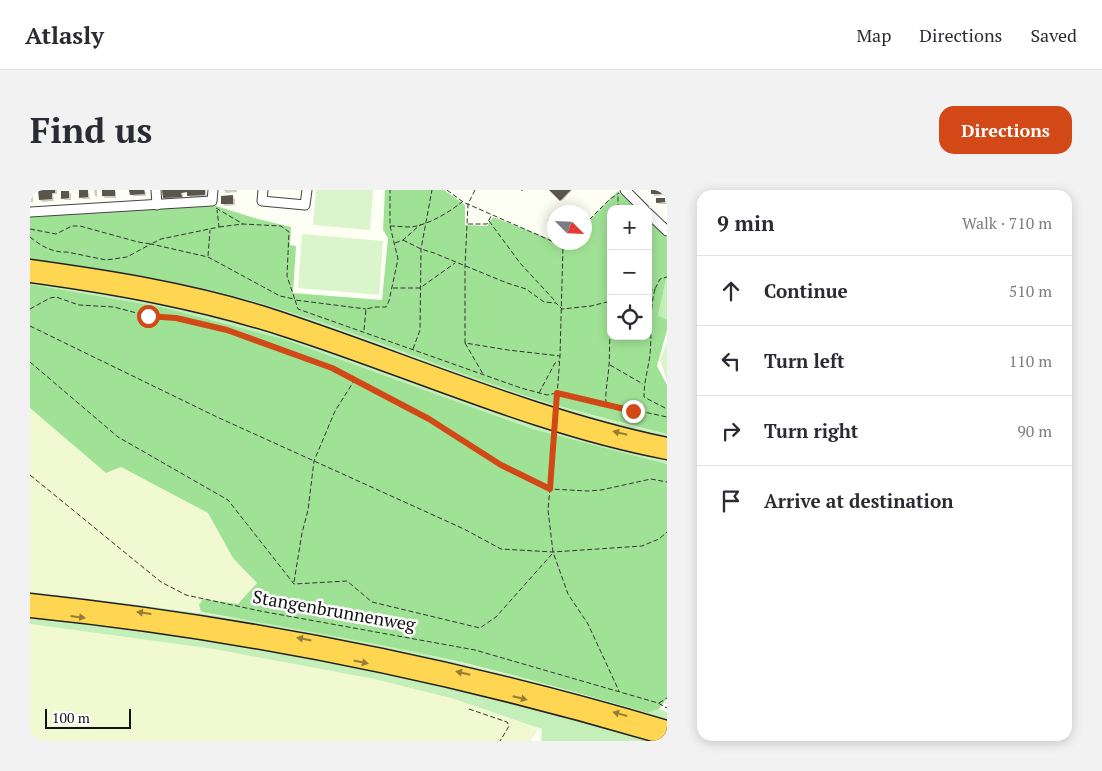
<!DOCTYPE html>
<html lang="en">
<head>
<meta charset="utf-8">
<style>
  :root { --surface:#fff; --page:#f2f2f3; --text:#2b2b33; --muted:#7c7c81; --line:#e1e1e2; --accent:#d24817 }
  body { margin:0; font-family:"PT Serif",serif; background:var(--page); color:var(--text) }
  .controls { position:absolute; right:15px; top:15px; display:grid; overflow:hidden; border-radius:10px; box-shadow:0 2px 12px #0003 }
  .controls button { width:45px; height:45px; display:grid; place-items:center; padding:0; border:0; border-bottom:1px solid var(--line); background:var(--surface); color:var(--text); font:25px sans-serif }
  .compass { position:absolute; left:517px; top:15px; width:45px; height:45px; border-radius:50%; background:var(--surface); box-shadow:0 2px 12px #0003; rotate:114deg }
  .scale { position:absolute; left:15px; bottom:12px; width:86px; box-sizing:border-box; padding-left:5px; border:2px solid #111; border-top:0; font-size:14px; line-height:18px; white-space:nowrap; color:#111; -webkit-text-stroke:4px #fff; paint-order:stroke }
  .stop { position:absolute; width:15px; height:15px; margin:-11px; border:4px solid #d24817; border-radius:50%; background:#fff }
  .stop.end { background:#d24817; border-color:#fff; box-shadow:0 1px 5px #0008 }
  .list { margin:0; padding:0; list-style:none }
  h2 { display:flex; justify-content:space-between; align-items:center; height:65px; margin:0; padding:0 20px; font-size:21px }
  h2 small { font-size:16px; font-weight:400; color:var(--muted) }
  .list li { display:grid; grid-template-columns:32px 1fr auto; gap:15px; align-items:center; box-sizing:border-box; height:70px; padding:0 20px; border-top:1px solid var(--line) }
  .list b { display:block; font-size:19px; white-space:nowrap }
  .list em { font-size:16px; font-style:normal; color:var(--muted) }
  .icon { flex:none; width:28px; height:28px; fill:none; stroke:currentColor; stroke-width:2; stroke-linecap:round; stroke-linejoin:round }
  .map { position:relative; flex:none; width:637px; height:551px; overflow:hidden; border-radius:15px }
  header { display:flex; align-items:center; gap:30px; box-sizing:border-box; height:70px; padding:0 25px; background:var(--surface); border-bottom:1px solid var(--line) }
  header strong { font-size:24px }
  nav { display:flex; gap:28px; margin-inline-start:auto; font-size:18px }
  .intro { display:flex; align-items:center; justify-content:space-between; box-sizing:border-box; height:120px; padding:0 30px }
  h1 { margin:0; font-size:35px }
  .button { padding:12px 22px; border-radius:15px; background:var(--accent); color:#fff; font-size:18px; font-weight:700 }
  main { display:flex; gap:30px; padding:0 30px }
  aside { flex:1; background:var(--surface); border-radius:15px; box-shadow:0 2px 12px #0003 }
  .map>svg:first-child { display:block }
</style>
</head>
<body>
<header>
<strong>Atlasly</strong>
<nav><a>Map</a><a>Directions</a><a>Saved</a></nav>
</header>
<div class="intro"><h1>Find us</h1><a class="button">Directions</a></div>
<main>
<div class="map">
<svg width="637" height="551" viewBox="0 0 637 551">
  <rect width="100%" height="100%" fill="#fefff4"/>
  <g fill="#f0f9d0">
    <polygon points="0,218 76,283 91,277 178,323 203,368 227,393 208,414 173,409 169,419 171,422 0,402"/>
    <polygon points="0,434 184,459 344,489 421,508 509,538 501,551 0,551"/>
  </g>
  <g fill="#c4efb8">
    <path d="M0,69C21,72 43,73 64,77C115,85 166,95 215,109C307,134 394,171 484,202C534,219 586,232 637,244V247C493,218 360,154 219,112C147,91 74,80 0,70Z"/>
    <polygon points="637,85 637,129 628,126"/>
    <path d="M0,93C65,101 130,111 194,128C291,154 384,195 480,227C532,244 584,258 637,270V274L503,239L254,149L132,117L0,94Z"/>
    <path d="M0,402C103,414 205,426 306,445C412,466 515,494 618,523L629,519L637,522V531C429,469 216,425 0,403Z"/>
    <path d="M0,427C211,448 418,493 622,551H511L512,539L421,508L344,489L184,459L0,434Z"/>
  </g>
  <g fill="#a0e295">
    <path d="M355,0H414L435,15V35L457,36L463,27L535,55L538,53L554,52L555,35L588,1L606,19H581V146H618V30L637,48V85L628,126L637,129V140L627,176L637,195V244C586,231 534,219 484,202C394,171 307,134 215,109C143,89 74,79 0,69V22L180,14L228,29L261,37L260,55L266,56L263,103L352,110L358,48L353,40Z"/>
    <path d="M0,94L132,117L254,149L503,239L637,274V508L629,519L618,523C558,506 499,489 439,474C350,453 261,438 171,422L169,415L173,409L208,414L227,393L203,368L178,323L91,277L76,283L0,218Z"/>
  </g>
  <g fill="#daf5cb">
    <polygon points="286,0 343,0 340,40 283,35"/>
    <polygon points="272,44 353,51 349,105 268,98"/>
    <polygon points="637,152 637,191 630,170"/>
  </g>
  <g fill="#0003">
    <polygon points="9,0 27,0 27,4 23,4 24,11 12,12 10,10"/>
    <polygon points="50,0 58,0 60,9 53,9 51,7"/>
    <polygon points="64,0 67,0 67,7 65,6"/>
    <polygon points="84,0 86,2 86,8 75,8 73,6"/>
    <polygon points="101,0 115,0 116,6 103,6 101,4"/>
    <polygon points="133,0 176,0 177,7 160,8 158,2 153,3 153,8 136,9 134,7"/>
    <polygon points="194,0 207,0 207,2 196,3"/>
    <polygon points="521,0 542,0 532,11"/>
    <polygon points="622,0 636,0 637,5 624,6"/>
    <polygon points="38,2 41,4 41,10 35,10 33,8"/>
    <polygon points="0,3 3,5 3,12 0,12"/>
    <polygon points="203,7 205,9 205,15 195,16 193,14"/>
    <polygon points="635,9 637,14 629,14 627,12"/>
  </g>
  <g fill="#5b564b">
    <polygon points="8,0 25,0 25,3 22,3 22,9 9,10"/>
    <polygon points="49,0 58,0 58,7 49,8"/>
    <rect x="72" y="0" width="13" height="6"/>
    <polygon points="99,0 114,0 115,4 100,5"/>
    <polygon points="132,0 175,0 175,5 157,6 157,2 151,3 152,7 133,8"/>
    <polygon points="519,0 541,0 530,11"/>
    <rect x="621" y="0" width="14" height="4"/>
    <polygon points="31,1 39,1 39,8 31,9"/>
    <polygon points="203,5 203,14 191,14 191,6"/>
    <polygon points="626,8 635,8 635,12 626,13"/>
  </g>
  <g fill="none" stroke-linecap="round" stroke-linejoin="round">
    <defs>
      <g id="minor">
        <polyline points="126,0 127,15"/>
        <polyline points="233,0 232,11 275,15 277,0"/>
        <polyline points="595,0 614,19"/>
        <polyline points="0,22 182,11 183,0"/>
        <polyline points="618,23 637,41"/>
      </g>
      <g id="highway">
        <path d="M0,76C79,87 157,99 234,123C368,166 498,225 637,254"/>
        <path d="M0,86C88,98 171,113 255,140C383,181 505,238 637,263"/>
        <path d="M0,410C216,433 429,475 637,537"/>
        <path d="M0,421C216,443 429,487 637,549"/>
      </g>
    </defs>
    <use href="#minor" stroke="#444" stroke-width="11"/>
    <use href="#highway" stroke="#222" stroke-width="15"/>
    <g stroke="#333" stroke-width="1" stroke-dasharray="5 2.5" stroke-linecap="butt">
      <polyline points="417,0 433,12 524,52"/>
      <polyline points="445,0 438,14 435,76 435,153 478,160 530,166"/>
      <polyline points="491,0 493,0"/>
      <polyline points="186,18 213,34 251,36 259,42 257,86 265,110 336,119"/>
      <polyline points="588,19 588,5"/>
      <polyline points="528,22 529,21"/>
      <polyline points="459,31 490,73 526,112"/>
      <polyline points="518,31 524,25"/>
      <polyline points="438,34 457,34 461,26"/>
      <polyline points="554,35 580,9 589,3"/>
      <path d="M360,36C367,36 374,37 381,37C398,35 418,23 432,12"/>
      <polyline points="189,37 213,34"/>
      <polyline points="0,39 26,44 42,36 50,36 108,52 121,54 131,49 189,37 187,20"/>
      <path d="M0,47C11,56 23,63 37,62L76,70L97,67L121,54L178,67L250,106L264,109"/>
      <polyline points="373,50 391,59 404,63 477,93 496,99 514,112 526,113 532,119 561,116 581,111"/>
      <polyline points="526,52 533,56"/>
      <polyline points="365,53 373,50 391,34"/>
      <polyline points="178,66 180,40"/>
      <polyline points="363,98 390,98 425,73"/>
      <path d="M625,99C619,121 622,143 620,165C618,179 614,192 614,207L637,219"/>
      <polyline points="618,101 625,99 630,89 637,87"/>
      <polyline points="265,110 268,119 491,198 517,205 527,203 637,227"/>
      <polyline points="0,119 20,108 26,107 49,115 84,117 118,126 146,128 197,139 302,178 399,229 471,275 520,299 558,301 571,300 621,289 637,292"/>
      <polyline points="0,136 187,227 434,339 471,359 523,362 612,356 629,349 637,342"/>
      <polyline points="334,140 336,119 345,117 356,117 359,111 368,69 360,36 360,0"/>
      <polyline points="435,153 453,184"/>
      <polyline points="383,159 390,140 391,59 402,0"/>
      <polyline points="0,172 88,247 198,310 264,394 317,391 342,412 450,438 466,427 522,364"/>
      <polyline points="580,175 613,194"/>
      <polyline points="509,203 525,173 529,171"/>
      <polyline points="527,206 530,166 533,56 537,52"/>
      <path d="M576,214C575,201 578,189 579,175C580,160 579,146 581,131"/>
      <polyline points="524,253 518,320 523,362 538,404 558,434 589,501"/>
      <polyline points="0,285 131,392 156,405 230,421 445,460 628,513 637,518"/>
      <polyline points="264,392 272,343 278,320 284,271 305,221 324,191"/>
      <polyline points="629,513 637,508"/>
      <polyline points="439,519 477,532 479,536 470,551"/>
    </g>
    <use href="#minor" stroke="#fff" stroke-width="9"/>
    <use href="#highway" stroke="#ffd652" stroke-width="12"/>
    <polyline stroke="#333" stroke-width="1" stroke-dasharray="5 2.5" stroke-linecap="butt" points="524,253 527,206"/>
  </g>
  <defs><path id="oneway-solid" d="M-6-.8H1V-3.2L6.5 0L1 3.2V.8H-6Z" transform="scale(1.25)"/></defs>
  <g fill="#947d35">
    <use href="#oneway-solid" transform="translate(590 243) rotate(-166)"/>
    <use href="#oneway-solid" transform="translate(114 423) rotate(-172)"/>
    <use href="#oneway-solid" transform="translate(48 427) rotate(7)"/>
    <use href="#oneway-solid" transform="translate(274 449) rotate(-169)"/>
    <use href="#oneway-solid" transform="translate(331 472) rotate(12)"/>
    <use href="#oneway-solid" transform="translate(433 483) rotate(-167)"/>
    <use href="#oneway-solid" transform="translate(490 508) rotate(14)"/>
    <use href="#oneway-solid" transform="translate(590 524) rotate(-164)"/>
  </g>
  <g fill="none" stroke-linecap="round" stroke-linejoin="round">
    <polyline stroke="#d24817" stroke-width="6" points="118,126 146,128 197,140 302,178 399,229 471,275 520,299 527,203 603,221"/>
  </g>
  <g text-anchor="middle" stroke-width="5" stroke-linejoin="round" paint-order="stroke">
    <g font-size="18" fill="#111" stroke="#fff">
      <text transform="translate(304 421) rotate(10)" y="6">Stangenbrunnenweg</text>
    </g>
  </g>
</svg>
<div class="controls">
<button>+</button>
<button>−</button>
<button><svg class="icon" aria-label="locate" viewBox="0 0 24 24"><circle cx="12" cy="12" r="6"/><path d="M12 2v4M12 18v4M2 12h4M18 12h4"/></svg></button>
</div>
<svg class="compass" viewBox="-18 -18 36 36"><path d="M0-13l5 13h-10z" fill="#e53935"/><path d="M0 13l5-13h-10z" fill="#7c7c81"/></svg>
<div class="scale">100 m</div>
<div class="stop" style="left:118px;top:126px"></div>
<div class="stop end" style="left:603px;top:221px"></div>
</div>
<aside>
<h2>9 min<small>Walk · 710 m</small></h2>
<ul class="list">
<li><svg class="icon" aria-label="ahead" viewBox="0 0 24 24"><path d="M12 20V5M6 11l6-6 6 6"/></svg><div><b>Continue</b></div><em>510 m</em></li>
<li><svg class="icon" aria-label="left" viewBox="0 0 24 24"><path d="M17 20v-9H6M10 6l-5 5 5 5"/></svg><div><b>Turn left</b></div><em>110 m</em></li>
<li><svg class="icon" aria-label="right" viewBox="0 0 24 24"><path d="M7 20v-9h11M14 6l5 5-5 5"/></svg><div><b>Turn right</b></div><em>90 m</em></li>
<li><svg class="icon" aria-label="arrive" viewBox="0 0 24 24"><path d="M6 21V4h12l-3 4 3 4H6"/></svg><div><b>Arrive at destination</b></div></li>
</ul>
</aside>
</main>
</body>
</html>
